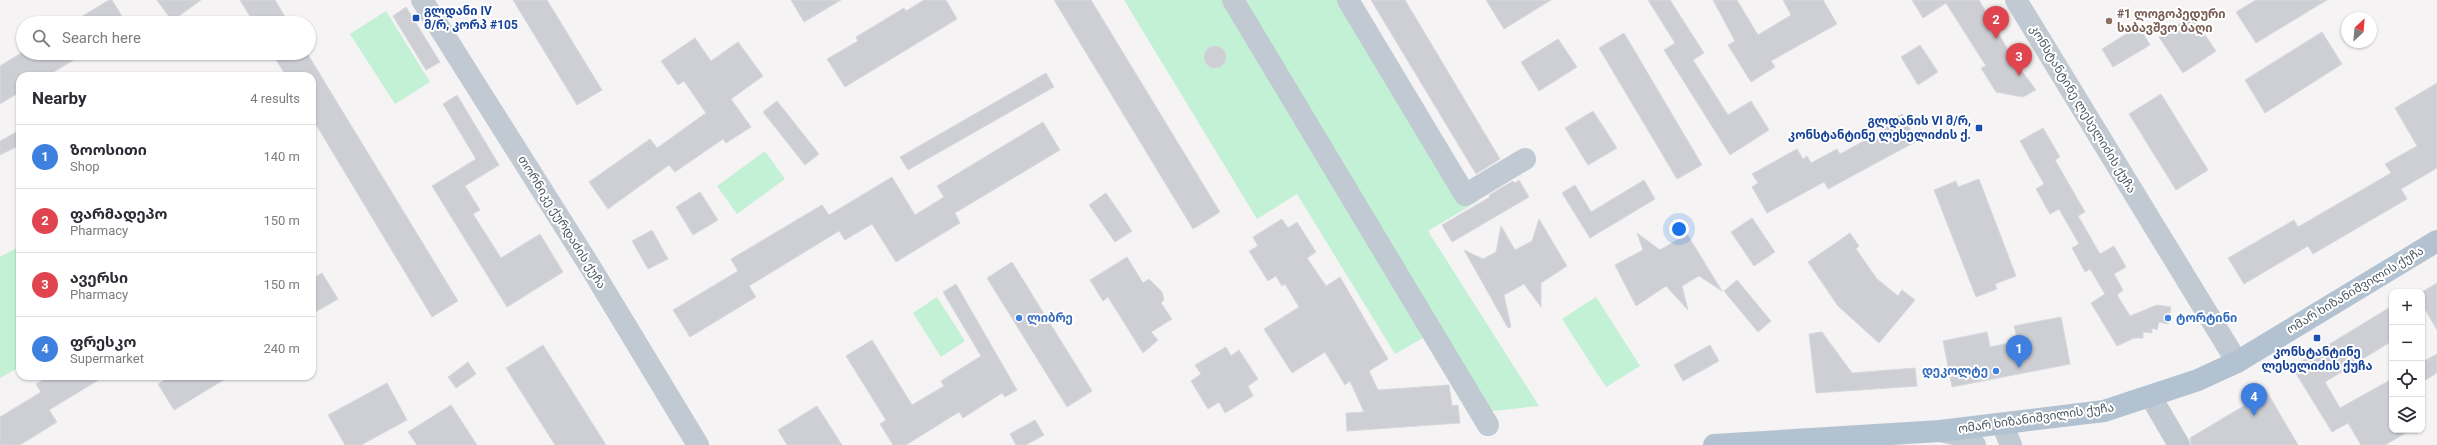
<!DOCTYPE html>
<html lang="en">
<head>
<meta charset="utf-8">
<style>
  :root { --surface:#fff; --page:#f7f7f7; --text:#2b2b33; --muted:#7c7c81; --line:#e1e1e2; --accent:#1a73e8 }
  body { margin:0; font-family:Roboto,"Noto Sans Georgian",sans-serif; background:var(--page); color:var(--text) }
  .controls { position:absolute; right:12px; bottom:12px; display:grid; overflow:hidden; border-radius:8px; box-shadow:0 1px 3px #0004 }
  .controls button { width:36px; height:36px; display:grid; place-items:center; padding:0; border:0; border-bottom:1px solid var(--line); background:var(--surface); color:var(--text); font:20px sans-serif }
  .compass { position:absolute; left:2341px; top:12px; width:36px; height:36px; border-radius:50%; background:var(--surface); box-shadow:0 1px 3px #0004; rotate:26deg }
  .you { position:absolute; left:1679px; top:229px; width:14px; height:14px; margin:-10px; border:3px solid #fff; border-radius:50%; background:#1a73e8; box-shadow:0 0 0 6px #1a73e833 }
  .badge { display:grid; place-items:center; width:26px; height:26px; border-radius:50%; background:var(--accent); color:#fff; font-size:13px; font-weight:700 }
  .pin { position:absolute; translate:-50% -33px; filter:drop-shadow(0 1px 2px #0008) }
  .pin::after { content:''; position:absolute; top:21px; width:14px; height:12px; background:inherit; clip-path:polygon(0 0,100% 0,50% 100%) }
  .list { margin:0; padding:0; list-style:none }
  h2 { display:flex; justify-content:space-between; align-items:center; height:52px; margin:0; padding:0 16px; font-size:17px }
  h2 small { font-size:13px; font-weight:400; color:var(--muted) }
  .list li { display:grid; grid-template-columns:26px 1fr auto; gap:12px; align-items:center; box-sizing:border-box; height:64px; padding:0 16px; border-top:1px solid var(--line) }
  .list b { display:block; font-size:15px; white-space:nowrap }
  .list p { margin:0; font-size:13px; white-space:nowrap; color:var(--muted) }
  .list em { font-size:13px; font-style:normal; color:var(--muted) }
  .icon { flex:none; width:22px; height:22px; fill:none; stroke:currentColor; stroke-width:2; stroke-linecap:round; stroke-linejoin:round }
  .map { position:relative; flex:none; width:2437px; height:445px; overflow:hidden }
  .search { position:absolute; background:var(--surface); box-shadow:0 1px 3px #0004; left:16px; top:16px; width:300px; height:44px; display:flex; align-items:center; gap:10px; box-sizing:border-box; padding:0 14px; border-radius:22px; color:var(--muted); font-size:15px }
  .panel { position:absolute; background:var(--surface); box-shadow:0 1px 3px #0004; left:16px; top:72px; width:300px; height:308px; border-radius:12px }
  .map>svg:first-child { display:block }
</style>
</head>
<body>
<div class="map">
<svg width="2437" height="445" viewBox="0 0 2437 445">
  <rect width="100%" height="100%" fill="#f5f3f3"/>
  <g fill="#c3f1d5">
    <polygon points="1124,0 1354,0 1478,201 1428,231 1539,406 1474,413 1430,334 1395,354 1297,194 1257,219"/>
    <polygon points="386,11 430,82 395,104 350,34"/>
    <polygon points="765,151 785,179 737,214 717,186"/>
    <polygon points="20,246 20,367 0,378 0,257"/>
    <polygon points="937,297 965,341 941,357 913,313"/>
    <polygon points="1596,297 1640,366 1606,387 1562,319"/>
  </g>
  <g fill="#cdcfd5" stroke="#d7d9de">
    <polygon points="109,0 112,0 126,23 71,23"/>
    <polygon points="157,0 201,0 172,21"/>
    <polygon points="240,0 275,0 289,23 254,23"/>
    <polygon points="513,0 547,0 602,90 577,105"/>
    <polygon points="791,0 841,0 804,22"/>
    <polygon points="924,0 946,0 957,19 845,87 827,59 858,41 856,37 904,8 906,11"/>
    <polygon points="1054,0 1091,0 1220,212 1193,229"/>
    <polygon points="1371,0 1405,0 1500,159 1476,174"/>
    <polygon points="1486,0 1551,0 1504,29"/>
    <polygon points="1648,0 1670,0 1704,53 1693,60 1728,115 1751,101 1769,130 1730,155 1664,50 1675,43"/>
    <polygon points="1713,0 1737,0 1758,35 1791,15 1783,0 1823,0 1837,24 1771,61 1775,67 1751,82 1728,45 1735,41"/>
    <polygon points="1912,0 1979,0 2015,62 2036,90 2023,97 1996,92 1981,68 1986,66 1946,3 1923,18"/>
    <polygon points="2256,0 2327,0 2256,43 2236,12"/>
    <polygon points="406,7 440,62 426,70 393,16"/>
    <polygon points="2192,16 2216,51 2183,73 2159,37"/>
    <polygon points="2139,26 2150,45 2113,67 2102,49"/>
    <polygon points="2322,32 2342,64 2265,113 2245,80"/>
    <polygon points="1624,33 1702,165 1677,179 1599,48"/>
    <polygon points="695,38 711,61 738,42 763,76 731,99 751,127 726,143 723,139 675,172 669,165 608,209 589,182 650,139 657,148 706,113 684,81 678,85 661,61"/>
    <polygon points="1558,39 1577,67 1539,91 1521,62"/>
    <polygon points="1920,45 1938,72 1918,85 1901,57"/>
    <circle cx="1215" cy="57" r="11"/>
    <polygon points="21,53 85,53 47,76 20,76 20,92 0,104 0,66"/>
    <polygon points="272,53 307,53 458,301 432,317 312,118 312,76 286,76"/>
    <polygon points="1046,73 1054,87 908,170 900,157"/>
    <polygon points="2437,83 2437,168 2401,189 2407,199 2313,254 2308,246 2244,284 2228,258 2294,220 2298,227 2391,173 2385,164 2417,146 2395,108"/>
    <polygon points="2161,94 2208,170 2176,190 2129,114"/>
    <polygon points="457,95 499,165 465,186 480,210 473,214 501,258 540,234 563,272 507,307 432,186 476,159 443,104"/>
    <polygon points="777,101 819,154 805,165 763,112"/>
    <polygon points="1593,111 1617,148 1588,165 1565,128"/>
    <polygon points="1902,114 1917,141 1828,189 1824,182 1767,213 1752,187 1758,183 1752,174 1797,149 1803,159 1807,156 1811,163 1837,149 1840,154 1882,131 1879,126"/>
    <polygon points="1043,122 1060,150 955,213 960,223 896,262 872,224 845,240 839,231 749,286 756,297 690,337 673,310 738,271 731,259 822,205 829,215 892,177 915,215 944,197 937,186"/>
    <polygon points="2043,128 2060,157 2055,160 2085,212 2078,216 2100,254 2114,246 2126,267 2114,274 2123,290 2117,295 2130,316 2157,305 2171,307 2168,324 2159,322 2157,330 2152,328 2152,333 2143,332 2143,338 2134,338 2117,346 2091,303 2105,294 2090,269 2085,272 2072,248 2079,244 2059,209 2050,214 2036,189 2044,184 2020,141"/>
    <polygon points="20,130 20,145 0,155 0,141"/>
    <polygon points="1979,179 2016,276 1995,284 1997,289 1976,297 1934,190 1956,181 1958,187"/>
    <polygon points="1519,180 1529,197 1452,242 1442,225 1490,197 1489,195 1513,181 1515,183"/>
    <polygon points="1644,180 1655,199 1590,238 1562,193 1575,185 1591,212"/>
    <polygon points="700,192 718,220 693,235 676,207"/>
    <polygon points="1106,193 1132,231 1115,242 1089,205"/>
    <polygon points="1752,218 1775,252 1754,266 1731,232"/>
    <polygon points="1282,219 1288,228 1297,222 1316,252 1307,258 1326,286 1340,277 1388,359 1369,371 1378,390 1449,385 1452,406 1458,405 1460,423 1347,431 1346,413 1364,412 1350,381 1345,385 1325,352 1292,373 1264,329 1299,307 1285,284 1282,286 1276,276 1268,281 1249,251 1258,246 1253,237"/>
    <polygon points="1539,219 1567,266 1541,283 1541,307 1524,284 1504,295 1511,327 1508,328 1464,250 1483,259 1496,252 1501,226 1515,250 1532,241"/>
    <polygon points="652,230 668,259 648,269 632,241"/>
    <polygon points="1637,233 1660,250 1687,234 1722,291 1699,276 1682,286 1688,310 1666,286 1636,306 1615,265 1643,250"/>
    <polygon points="1850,233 1859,246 1856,249 1877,279 1898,296 1902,290 1915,300 1879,343 1838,306 1808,262"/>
    <polygon points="1127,257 1143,283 1149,279 1162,292 1164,300 1161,303 1172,319 1151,332 1158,340 1143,353 1108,297 1103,301 1090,280"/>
    <polygon points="1012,262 1092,391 1067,407 987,278"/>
    <polygon points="322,273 338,299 312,314 312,279"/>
    <polygon points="1737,280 1771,321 1758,332 1724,291"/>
    <polygon points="2437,283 2437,330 2422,304 2422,292"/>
    <polygon points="956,284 1017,390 1005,397 1002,393 963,418 959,412 906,445 893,445 880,424 886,420 846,356 872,340 912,405 944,386 941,381 981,356 943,292"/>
    <polygon points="2392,306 2392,341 2325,382 2340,408 2392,379 2392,430 2411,430 2385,445 2361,445 2348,423 2332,432 2292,367"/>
    <polygon points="2061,317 2070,364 1952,387 1943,341 1987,332 1990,347 2018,341 2014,326"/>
    <polygon points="1822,332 1852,373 1915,368 1917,386 1816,393 1809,334"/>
    <polygon points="543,345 606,445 555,445 506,368"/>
    <polygon points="1710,345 1719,361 1683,381 1674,365"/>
    <polygon points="1226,347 1231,356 1239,350 1258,379 1248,386 1253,396 1225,413 1219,402 1208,409 1191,381 1201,374 1195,365"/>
    <polygon points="2437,354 2437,373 2422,382 2422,362"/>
    <polygon points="468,362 476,374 456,388 448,377"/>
    <polygon points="50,376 105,376 49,410 57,422 20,445 0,445 0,417 41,392 36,384"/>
    <polygon points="171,376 230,376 174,410 158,384"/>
    <polygon points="387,383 407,420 361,445 345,445 328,415"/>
    <polygon points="2267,392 2298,445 2191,445 2190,438"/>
    <polygon points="451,405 477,445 417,445 408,432"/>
    <polygon points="817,406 842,445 787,445 778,430"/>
    <polygon points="1035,420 1044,435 1026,445 1016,445 1010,434"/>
  </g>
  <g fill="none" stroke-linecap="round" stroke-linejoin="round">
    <g stroke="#c1cad2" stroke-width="22">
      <polyline points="422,0 591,268 698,445"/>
      <polyline points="1233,0 1488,425"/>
      <polyline points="1348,0 1465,195 1525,159"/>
      <polyline points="2016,0 2237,362"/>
      <polyline points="2151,397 2179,445"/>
      <polyline points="2002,424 2011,445"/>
      <polyline points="1940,431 1967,437 1975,445"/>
    </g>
    <polyline stroke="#b3c2d1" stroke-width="22" points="1714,445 1940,431 2104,411 2198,380 2237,362 2437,241"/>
  </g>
  <g fill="#1a4fb4" stroke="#fff" stroke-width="1.5">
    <rect x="412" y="14" width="8" height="8" rx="2"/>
    <rect x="1975" y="124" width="8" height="8" rx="2"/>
    <rect x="2313" y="334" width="8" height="8" rx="2"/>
  </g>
  <circle fill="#8d6e63" stroke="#fff" stroke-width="1.5" cx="2109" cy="21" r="4"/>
  <g fill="#3f7fe0" stroke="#fff" stroke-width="1.5">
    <circle cx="1019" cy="318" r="4"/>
    <circle cx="2168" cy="318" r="4"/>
    <circle cx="1996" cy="371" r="4"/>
  </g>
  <g text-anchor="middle" stroke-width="4" stroke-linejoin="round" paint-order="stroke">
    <g font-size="12" font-weight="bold" fill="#164399" stroke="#fff" text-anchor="start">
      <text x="424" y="15">გლდანი IV<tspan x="424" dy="14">მ/რ, კორპ #105</tspan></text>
      <text x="1971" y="125" text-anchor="end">გლდანის VI მ/რ,<tspan x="1971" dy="14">კონსტანტინე ლესელიძის ქ.</tspan></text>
      <text x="2317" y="356" text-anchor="middle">კონსტანტინე<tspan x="2317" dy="14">ლესელიძის ქუჩა</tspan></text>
    </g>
    <g font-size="12" font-weight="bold" fill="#785e54" stroke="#fff" text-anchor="start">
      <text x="2117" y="18">#1 ლოგოპედური<tspan x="2117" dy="14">საბავშვო ბაღი</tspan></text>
    </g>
    <g font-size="12" fill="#4a5661" stroke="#fff">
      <text transform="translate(2083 109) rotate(59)" y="4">კონსტანტინე ლესელიძის ქუჩა</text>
      <text transform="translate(562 222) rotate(58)" y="4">თორნიკე ქურდაძის ქუჩა</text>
      <text transform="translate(2355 290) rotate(-31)" y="4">ომარ ხიზანიშვილის ქუჩა</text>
      <text transform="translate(2036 418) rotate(-8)" y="4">ომარ ხიზანიშვილის ქუჩა</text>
    </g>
    <g font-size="12" font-weight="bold" fill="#366cbe" stroke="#fff" text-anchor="start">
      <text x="1027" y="322">ლიბრე</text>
      <text x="2176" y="322">ტორტინი</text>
      <text x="1988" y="375" text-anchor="end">დეკოლტე</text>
    </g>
  </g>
</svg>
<div class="controls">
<button>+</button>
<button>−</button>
<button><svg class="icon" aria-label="locate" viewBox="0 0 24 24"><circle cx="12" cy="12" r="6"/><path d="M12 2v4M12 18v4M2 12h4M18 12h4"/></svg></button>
<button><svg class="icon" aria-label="layers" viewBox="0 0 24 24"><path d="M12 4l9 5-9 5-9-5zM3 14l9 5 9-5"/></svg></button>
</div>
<svg class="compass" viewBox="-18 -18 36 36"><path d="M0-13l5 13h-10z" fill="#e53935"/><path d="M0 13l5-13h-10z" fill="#7c7c81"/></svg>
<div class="you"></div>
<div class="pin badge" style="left:2019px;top:368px;background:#3f7fe0">1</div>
<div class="pin badge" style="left:1996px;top:39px;background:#e0444e">2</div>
<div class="pin badge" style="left:2019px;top:76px;background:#e0444e">3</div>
<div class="pin badge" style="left:2254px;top:416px;background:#3f7fe0">4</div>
<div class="search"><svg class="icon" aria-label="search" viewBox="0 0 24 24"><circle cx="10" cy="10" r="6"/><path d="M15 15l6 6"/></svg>Search here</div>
<section class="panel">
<h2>Nearby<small>4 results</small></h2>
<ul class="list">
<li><span class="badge" style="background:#3f7fe0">1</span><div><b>ზოოსითი</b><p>Shop</p></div><em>140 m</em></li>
<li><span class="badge" style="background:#e0444e">2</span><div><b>ფარმადეპო</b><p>Pharmacy</p></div><em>150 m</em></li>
<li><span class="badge" style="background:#e0444e">3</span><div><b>ავერსი</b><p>Pharmacy</p></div><em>150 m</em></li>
<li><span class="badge" style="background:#3f7fe0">4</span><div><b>ფრესკო</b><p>Supermarket</p></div><em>240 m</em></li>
</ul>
</section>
</div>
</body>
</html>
